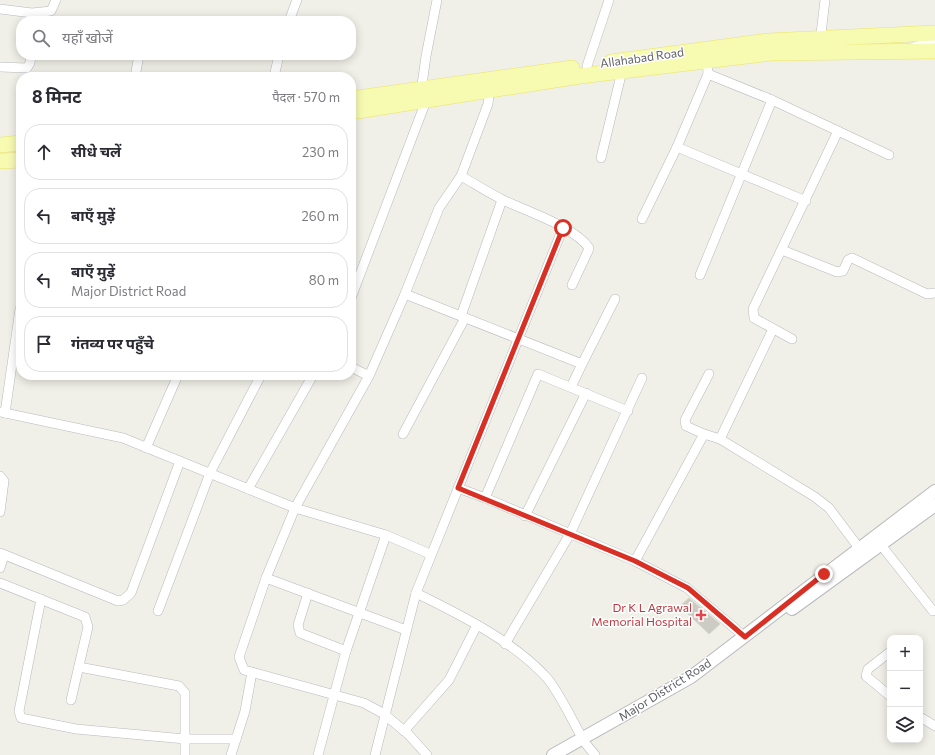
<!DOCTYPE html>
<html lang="hi">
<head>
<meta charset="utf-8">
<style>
  :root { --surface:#fff; --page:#f7f7f7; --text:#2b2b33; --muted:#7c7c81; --line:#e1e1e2 }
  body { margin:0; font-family:Commissioner,"Noto Sans Devanagari",sans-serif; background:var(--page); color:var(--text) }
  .controls { position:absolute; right:12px; bottom:12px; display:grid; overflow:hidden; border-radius:8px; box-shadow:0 2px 10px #0003 }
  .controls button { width:36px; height:36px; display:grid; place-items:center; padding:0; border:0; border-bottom:1px solid var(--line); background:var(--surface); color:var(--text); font:20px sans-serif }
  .stop { position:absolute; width:12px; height:12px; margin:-9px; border:3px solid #d93025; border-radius:50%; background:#fff }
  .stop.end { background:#d93025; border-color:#fff; box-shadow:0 1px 4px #0008 }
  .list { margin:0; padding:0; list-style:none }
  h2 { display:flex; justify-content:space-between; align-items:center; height:52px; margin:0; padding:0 16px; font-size:17px }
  h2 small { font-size:13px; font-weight:400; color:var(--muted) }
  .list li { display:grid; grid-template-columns:26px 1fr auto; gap:12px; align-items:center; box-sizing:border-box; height:56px; margin:0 8px 8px; padding:0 8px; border:1px solid var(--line); border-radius:16px }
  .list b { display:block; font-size:15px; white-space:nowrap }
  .list p { margin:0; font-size:13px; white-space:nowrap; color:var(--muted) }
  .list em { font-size:13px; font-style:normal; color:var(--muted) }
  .icon { flex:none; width:22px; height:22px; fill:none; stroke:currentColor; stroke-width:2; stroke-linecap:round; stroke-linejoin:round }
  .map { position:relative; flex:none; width:935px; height:755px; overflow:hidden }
  .search { position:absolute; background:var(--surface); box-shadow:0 2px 10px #0003; left:16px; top:16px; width:340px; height:44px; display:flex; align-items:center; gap:10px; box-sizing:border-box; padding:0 14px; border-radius:16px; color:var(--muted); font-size:15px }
  .panel { position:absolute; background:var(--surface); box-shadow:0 2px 10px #0003; left:16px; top:72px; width:340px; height:308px; border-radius:16px }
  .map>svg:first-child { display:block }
</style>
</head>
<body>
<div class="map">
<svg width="935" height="755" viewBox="0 0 935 755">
  <rect width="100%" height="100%" fill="#f0f0e8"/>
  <polygon fill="#cccbc4" stroke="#d5d4c6" points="689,598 720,624 709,634 680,606"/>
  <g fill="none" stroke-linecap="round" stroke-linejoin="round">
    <defs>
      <g id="minor">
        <polyline points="0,9 32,13 51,11 56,0"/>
        <polyline points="289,21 297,0"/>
        <polyline points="820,42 825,0"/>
        <polyline points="914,47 935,42"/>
        <polyline points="707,58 708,74 772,100 889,155"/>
        <polyline points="587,66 609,0"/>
        <polyline points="0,67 27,68 30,63 31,55"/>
        <polyline points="135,77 139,55"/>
        <polyline points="274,77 279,55"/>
        <path d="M490,87L488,104L461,176C475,184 489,193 503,200C526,211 575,227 589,248L588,251L572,285"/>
        <polyline points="421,92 426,56 437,0"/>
        <polyline points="677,147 806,201"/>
        <polyline points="601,158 622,71"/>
        <polyline points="642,219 677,147 708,74"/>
        <polyline points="782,250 837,272 843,271 848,260 852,258 927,294 935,293"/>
        <polyline points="700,275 772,100"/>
        <polyline points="405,294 582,364 615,299"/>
        <polyline points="351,298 426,101"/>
        <polyline points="461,316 502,200"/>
        <polyline points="792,339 754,318 753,309 838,131"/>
        <polyline points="351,367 369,376"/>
        <polyline points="571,387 582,364"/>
        <polyline points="628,411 538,374 485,498 635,561 687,588 745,637"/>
        <polyline points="0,412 123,438 295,508 386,535 430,554"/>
        <polyline points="5,413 20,309"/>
        <polyline points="403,434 465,318"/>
        <polyline points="704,434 686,426 685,420 709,374"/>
        <polyline points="720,439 815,497 829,508 859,548"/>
        <polyline points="146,448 178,375"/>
        <polyline points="0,476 4,481 0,512"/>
        <polyline points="458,488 485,498"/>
        <polyline points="248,489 313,375"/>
        <polyline points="525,516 586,393"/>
        <polyline points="881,545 933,611"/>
        <polyline points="0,553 118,601 123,600 131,593 180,461"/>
        <polyline points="635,561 704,434 720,439 773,329"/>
        <polyline points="0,568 4,555"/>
        <polyline points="266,578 406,630"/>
        <polyline points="0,583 85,617 88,627 71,700"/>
        <polyline points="308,593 298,625 300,633 346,651"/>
        <path d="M416,593C459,614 515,642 547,678C559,692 573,722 583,739"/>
        <polyline points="41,599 19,711 21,718 76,729 185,739 236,739"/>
        <polyline points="158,611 210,473 261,375"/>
        <polyline points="505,644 570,534 642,378"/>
        <polyline points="890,652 868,669 866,676 890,696"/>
        <polyline points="79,667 179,686 185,693 185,755"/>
        <polyline points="920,717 935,726"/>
        <polyline points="404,731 449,680 477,625"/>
        <polyline points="586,744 595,755"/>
        <polyline points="231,755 245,711 252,672"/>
        <polyline points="318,755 346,651 386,535"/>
        <polyline points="375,755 416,593 563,228"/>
        <polyline points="427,755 408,734 384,714 364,703 244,670 239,657 266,578 295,508 369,376 405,294 439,208 461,176"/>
      </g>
      <g id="tertiary">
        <polyline points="792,609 935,505"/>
        <polyline points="553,755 691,677 935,491"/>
      </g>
      <g id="primary">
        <polyline points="611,62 768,41 935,33"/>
        <polyline points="351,99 572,68"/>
        <polyline points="351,112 580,76 771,53 935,51"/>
        <polyline points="0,145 21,143"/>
        <polyline points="0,161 21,160"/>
      </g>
    </defs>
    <use href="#minor" stroke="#b8b9bd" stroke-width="10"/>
    <use href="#tertiary" stroke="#b8b9bd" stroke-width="14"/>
    <use href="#primary" stroke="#ebe366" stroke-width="16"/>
    <use href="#minor" stroke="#fff" stroke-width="9"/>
    <use href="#tertiary" stroke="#fff" stroke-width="12"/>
    <use href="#primary" stroke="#f7fbb2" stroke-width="15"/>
  </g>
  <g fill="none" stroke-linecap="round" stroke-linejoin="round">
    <polyline stroke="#d93025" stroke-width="5" points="563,228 458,488 635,561 688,588 745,637 824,574"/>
  </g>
  <path fill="#e0444e" stroke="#fff" stroke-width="1.5" d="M699 609h4v4h4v4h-4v4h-4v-4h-4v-4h4z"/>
  <g text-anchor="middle" stroke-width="3" stroke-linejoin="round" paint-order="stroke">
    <g font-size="12" fill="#5f6167" stroke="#fff">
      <text transform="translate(642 58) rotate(-8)" y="4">Allahabad Road</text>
      <text transform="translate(665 690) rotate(-32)" y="4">Major District Road</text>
    </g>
    <g font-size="12" fill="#be3a42" stroke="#fff" text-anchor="end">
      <text x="692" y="612">Dr K L Agrawal<tspan x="692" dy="14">Memorial Hospital</tspan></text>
    </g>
  </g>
</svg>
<div class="controls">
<button>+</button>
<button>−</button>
<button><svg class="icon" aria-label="layers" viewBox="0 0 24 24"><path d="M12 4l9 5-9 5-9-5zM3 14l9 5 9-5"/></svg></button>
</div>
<div class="stop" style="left:563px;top:228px"></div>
<div class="stop end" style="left:824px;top:574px"></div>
<div class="search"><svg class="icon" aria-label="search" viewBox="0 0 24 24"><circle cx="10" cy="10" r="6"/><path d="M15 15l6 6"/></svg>यहाँ खोजें</div>
<section class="panel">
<h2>8 मिनट<small>पैदल · 570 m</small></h2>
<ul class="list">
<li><svg class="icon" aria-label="ahead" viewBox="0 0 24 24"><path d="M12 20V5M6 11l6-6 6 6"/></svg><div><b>सीधे चलें</b></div><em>230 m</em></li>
<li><svg class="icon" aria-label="left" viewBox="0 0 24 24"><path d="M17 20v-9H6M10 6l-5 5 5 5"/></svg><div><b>बाएँ मुड़ें</b></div><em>260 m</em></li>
<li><svg class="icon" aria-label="left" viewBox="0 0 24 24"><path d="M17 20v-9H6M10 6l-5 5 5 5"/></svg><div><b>बाएँ मुड़ें</b><p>Major District Road</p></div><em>80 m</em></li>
<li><svg class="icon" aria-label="arrive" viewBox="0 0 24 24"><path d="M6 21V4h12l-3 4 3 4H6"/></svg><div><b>गंतव्य पर पहुँचे</b></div></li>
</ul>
</section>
</div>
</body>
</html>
